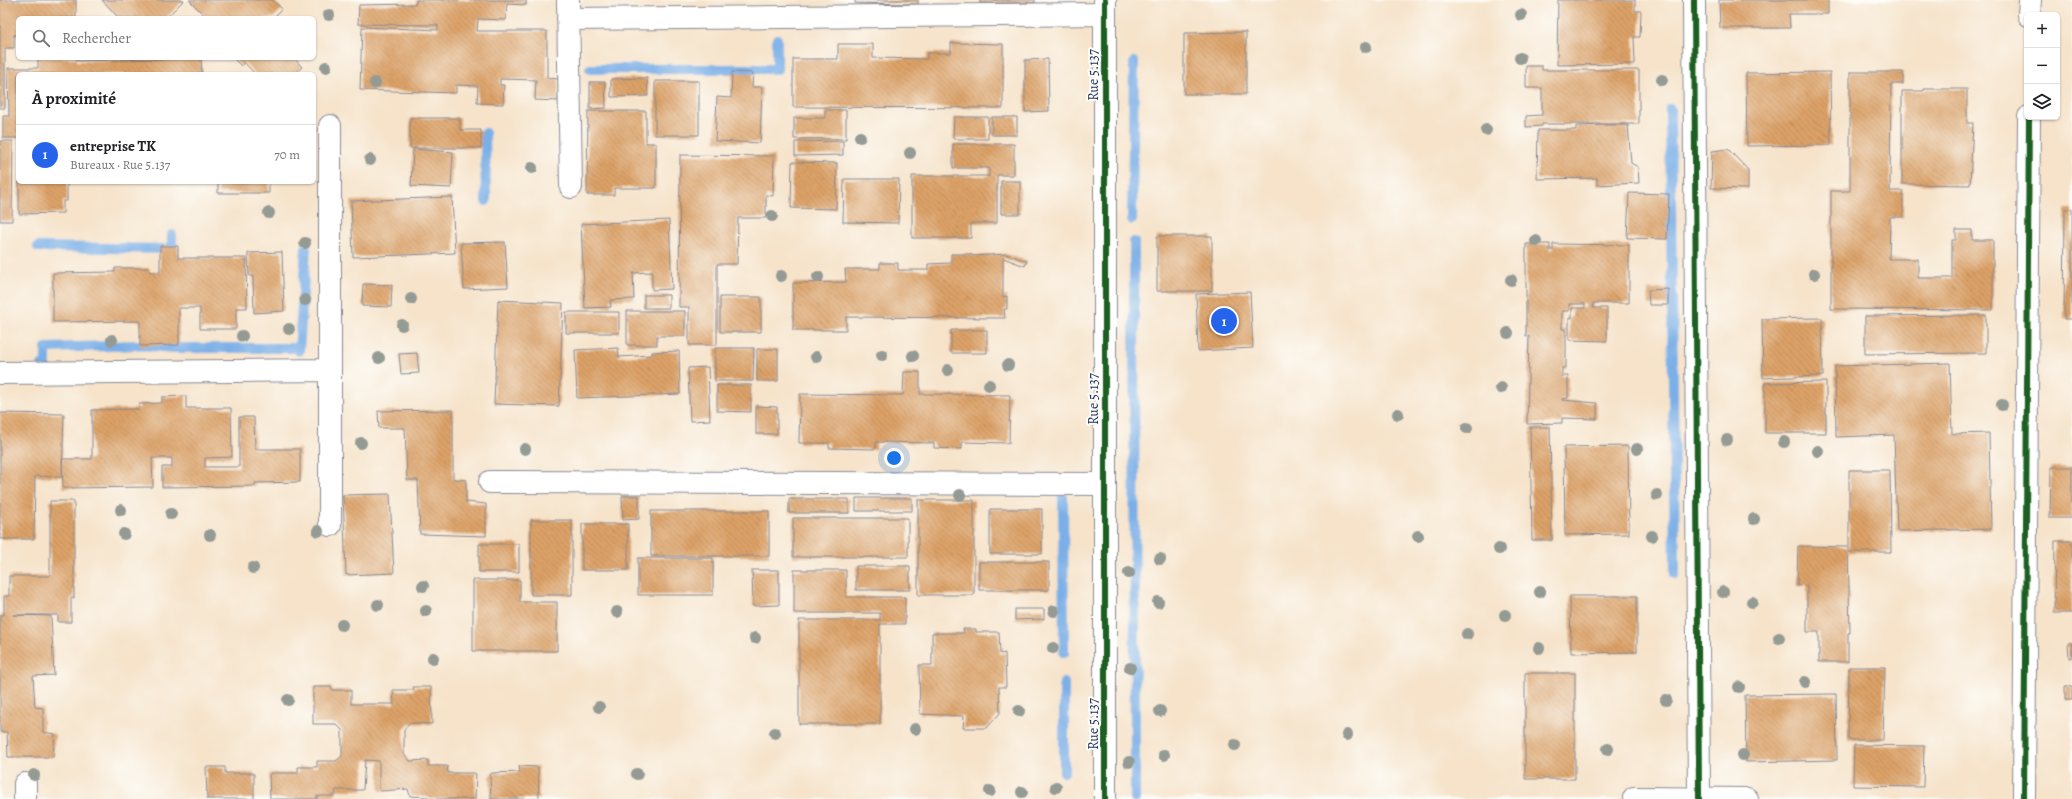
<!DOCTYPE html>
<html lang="fr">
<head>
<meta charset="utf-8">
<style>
	body { margin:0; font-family:Alegreya,serif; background:#f6f6f6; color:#202124 }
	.controls { position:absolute; right:12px; top:12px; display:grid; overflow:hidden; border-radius:6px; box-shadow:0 1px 3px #0004 }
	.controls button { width:36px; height:36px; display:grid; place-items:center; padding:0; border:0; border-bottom:1px solid #e0e0e0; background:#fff; color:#202124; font:20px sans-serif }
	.you { position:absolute; left:894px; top:458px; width:14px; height:14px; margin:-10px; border:3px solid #fff; border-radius:50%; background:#1a73e8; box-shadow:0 0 0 6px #1a73e833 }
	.badge { display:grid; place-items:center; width:26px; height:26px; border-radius:50%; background:#2563eb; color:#fff; font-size:13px; font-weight:700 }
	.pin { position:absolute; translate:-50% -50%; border:2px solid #fff; box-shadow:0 1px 4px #0006 }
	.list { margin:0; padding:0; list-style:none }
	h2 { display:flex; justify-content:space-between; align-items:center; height:52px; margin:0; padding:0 16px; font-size:17px }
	h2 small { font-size:13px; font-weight:400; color:#757577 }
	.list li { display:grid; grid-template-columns:26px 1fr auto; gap:12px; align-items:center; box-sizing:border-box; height:60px; padding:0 16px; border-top:1px solid #e0e0e0 }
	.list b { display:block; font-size:15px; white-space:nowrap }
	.list p { margin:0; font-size:13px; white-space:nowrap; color:#757577 }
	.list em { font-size:13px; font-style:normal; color:#757577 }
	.icon { flex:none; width:22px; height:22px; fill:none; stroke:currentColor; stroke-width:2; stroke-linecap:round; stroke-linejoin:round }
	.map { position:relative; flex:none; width:2072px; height:799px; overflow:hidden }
	.search { position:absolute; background:#fff; box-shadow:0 1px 3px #0004; left:16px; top:16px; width:300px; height:44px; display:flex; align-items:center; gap:10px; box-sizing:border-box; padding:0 14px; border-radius:6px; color:#757577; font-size:15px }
	.panel { position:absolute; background:#fff; box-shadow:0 1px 3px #0004; left:16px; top:72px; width:300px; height:112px; border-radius:6px }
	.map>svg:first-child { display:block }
</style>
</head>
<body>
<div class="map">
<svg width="2072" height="799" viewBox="0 0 2072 799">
	<defs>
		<pattern id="building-back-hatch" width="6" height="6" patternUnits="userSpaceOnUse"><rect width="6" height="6" fill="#dda268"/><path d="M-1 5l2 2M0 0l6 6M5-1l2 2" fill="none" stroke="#b28459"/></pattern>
	</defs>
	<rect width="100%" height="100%" fill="#fdfcf7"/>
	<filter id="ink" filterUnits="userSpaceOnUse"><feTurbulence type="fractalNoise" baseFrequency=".025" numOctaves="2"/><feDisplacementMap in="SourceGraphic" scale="8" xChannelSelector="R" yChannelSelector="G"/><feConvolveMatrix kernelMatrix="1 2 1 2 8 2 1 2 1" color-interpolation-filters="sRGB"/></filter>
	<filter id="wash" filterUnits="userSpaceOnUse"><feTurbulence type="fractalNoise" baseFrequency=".012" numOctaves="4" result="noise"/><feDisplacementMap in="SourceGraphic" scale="16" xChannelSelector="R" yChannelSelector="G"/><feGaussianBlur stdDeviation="0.9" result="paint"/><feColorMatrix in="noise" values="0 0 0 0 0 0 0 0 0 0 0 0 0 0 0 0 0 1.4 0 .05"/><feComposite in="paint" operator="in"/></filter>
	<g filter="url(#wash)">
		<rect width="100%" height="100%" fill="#f6e3ca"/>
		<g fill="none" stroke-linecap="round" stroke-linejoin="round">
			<path stroke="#7aafe7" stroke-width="10" d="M590,69H777V39
				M1670,109L1675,574
				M485,133L486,201
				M1132,220L1134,62
				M1134,242L1135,799
				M38,247L172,249V235
				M299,351L306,248
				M42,365H46V348L140,345L174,348H292
				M1063,497L1064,653
				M1064,683V772"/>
		</g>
		<g id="blocks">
			<path fill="url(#building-back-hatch)" d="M0,0H76V18H18V35H14V48H5V108H0Z
				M102,0H184L166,18H119Z
				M189,0H273L282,9L273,18H207Z
				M416,0H526V5L507,4L506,20L478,19L477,31H547V78L559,79L558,101L535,100L536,80L500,79V85H504L503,104L477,103L478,86L456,85V93L360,90L362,27L438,30V25L358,24L359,5L416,4Z
				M855,0H918V4L855,3Z
				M980,0H1035V3H980Z
				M1558,0H1635V11H1641L1640,37H1634L1635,64L1557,65Z
				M1719,0H1828V14H1789L1790,28H1720Z
				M1246,32V94H1184V33Z
				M951,43L1003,44V108L793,107V59H838V44H873V58L927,59V53H951Z
				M38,58H77V61L201,58L202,74H18V138H3V116H9L8,68H38Z
				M233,58H294L302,67L295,74L288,72L286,74H255L244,62L241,66Z
				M1048,59L1049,111L1025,112V60Z
				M1526,66H1542V70H1639V124H1542V126L1526,127V116L1542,115V88H1526Z
				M732,72L753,73L752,87H762L760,143L715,141L717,97L731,98Z
				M1830,72L1831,145L1747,146L1746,73Z
				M1850,72H1903V84H1891L1890,191H1903V217H1890L1889,259H1918V278H1952V240H1956V230H1972V240H1993V310L1831,309V191H1850Z
				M647,78L648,96L611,97V79Z
				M655,81H699V135H655Z
				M590,82H605L606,108L590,109Z
				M1924,89H1967V123H1973L1970,185L1902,184V91H1924Z
				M825,110H846V139H794V118H825Z
				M588,111H646V143H656V188H614V195H587Z
				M954,117H988V139H953Z
				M992,117H1017V135H992Z
				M410,118H460V130H481V148H410Z
				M1606,125H1628L1631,163L1638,167L1639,183L1597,185V178L1537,179L1538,130H1576V126Z
				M0,141H13L12,221H0Z
				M843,141V155L795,156V142Z
				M953,144H1014V175H997V223H971V238H912V176H989V168H953Z
				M413,149L453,152L451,188L411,186Z
				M1728,149L1748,170V189L1711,188L1712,151Z
				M680,155L774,156L773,196L766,195V218H738L737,264H717V345H689V307H679Z
				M792,162L837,163L836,209L791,208Z
				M844,179H899L898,223L843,222Z
				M1001,181H1020V214H1001Z
				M19,182H67V201H63V213L19,214Z
				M218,182H269V193H218Z
				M1629,193L1669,194L1667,239L1627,238Z
				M452,197L455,253L353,257L351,201Z
				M2065,209H2072V319H2064Z
				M669,220L672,289L652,290V272L633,273L634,299L610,300L611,307L585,308L581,224Z
				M1157,236H1212V291H1157Z
				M505,242L508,287L464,289L461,243Z
				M1526,244H1550V250H1553V244L1629,245V303H1593V308H1607V341L1569,340V318H1572V308H1585V304H1569V311H1562V329H1566V368H1562V376H1568V398L1562,399V400L1597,403V419L1562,418V423L1527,424L1529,336H1526Z
				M160,246H178V258H246L247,308H236V329H200V308H179V345L140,346V321L53,322V273L115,272V268H149L150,272H160Z
				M282,252L284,311L254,313L253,276H249L248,253Z
				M951,254H972V256L1006,254L1027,261L1025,266L1003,258V297L1007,296V309H1004L1005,318L846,317V330H793V283L846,282L845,269H880V263H898V270H928V264L951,263Z
				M363,284L392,285L391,307L362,306Z
				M1668,289V305H1649L1648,290Z
				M1250,292L1253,348L1198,351L1196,294Z
				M644,295H669V308H644Z
				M720,297H761V332H720Z
				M498,300L563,303L559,406L494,404Z
				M627,311H685V336H657V345H627Z
				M566,312H619V333H566Z
				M1986,315V353L1865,354V316Z
				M1822,318L1823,376L1763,378L1762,319Z
				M951,330H987V353H951Z
				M618,348L619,357L652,355V352L679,351L680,394L577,398L575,350Z
				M715,348H754L753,381H715Z
				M757,349H778V381H757Z
				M417,353L419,373L401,374L399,354Z
				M1950,363L1952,434L1989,433L1991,529L1897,531L1894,435L1836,437L1835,366Z
				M708,367L710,420L690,421L688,368Z
				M904,372H920V394L1010,395L1009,443L962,442V449L934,448V443L876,442V449L829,448V443H799L800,394L903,395Z
				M1826,382V433H1765V383Z
				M717,385H751V412L717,411Z
				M186,396V408H231L232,457L205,458V467H239V417H254L255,449H300V482L255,483V486L162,487V467H172V458H152L153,487L63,488L62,459H92V410L139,409V404L162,403V397Z
				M756,406L777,407V434H756Z
				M453,410V479L466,480V502L486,504V536L420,534L418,480H407L405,428H379L378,411Z
				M0,413L64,414L62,477L35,476L34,539H0Z
				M1530,427H1550L1552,540H1532Z
				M1628,446L1629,534L1565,535L1564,447Z
				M2051,467H2072V518H2050Z
				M1849,470H1890L1891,552H1849Z
				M390,494L394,573L346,575L343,495Z
				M622,496H639V519L623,520Z
				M856,498H912V511H856Z
				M789,499H849V513H789Z
				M918,500H974V595H918Z
				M50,501H74V598H71V622H58V615H13L51,616L54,675L33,676L35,707L43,708V732L55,734L53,757H8L7,732H0V615H4V596H9V576H50Z
				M990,509H1042V554H990Z
				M651,511H769V556H651Z
				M793,518H908V557H793Z
				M531,520H572V595H531Z
				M582,524H628V570H582Z
				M2055,541H2072V613H2054Z
				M479,544H519V572H479Z
				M1798,546L1848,547L1850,633H1848V662H1819V632H1807V585L1797,586Z
				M638,558H713V595H638Z
				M979,562H1049V590H979Z
				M856,566H910V590H856Z
				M752,570H779V605L753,606Z
				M794,570H846V597H905V624H880V724H799V620H880V613H794Z
				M473,580H520V602H557V651H473Z
				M1570,596H1637V652L1571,653Z
				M1015,609H1044V619L1015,620Z
				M963,629H976V632H999L1000,654L1005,653L1006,687H999L1000,713L987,728H963L964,716L920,714L919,665H932V633H964Z
				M2068,643H2072V658H2069Z
				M1849,667H1885L1883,740H1848Z
				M1525,673H1575V779H1525Z
				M2065,686H2072V700H2065Z
				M313,687H332V690H351V704H394L393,690H414L413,687H431L432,724L409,723L404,729V754L410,761L428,760V766H447L448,773H474L476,774L475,799H428V797L410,796L408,789L381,791L379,789V761L365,760L363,790H336L335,796H317V799H270L269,775L271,773H298V767H317V761H336L342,756V730L336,724H313Z
				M1836,694L1837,760L1746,762L1745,695Z
				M1854,745L1924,746L1923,787L1853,786Z
				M519,766L538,767L539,799H491L490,775L492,773L520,772Z
				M206,767H225V773H252L254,774V799H207Z"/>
		</g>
	</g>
	<g filter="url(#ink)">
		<use href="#blocks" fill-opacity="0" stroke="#888994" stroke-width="1"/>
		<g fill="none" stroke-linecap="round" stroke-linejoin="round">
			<g stroke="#888994" stroke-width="24">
				<path id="street" d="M568,0L571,187
					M1694,0L1699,799
					M2029,15L2030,0
					M568,19L1105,14
					M330,126V525
					M0,373L330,370
					M490,482L1105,484
					M1634,798L1747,799
					M25,799V784
					M1105,799V0
					M2024,799L2029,117"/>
			</g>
			<use href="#street" stroke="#fff" stroke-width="22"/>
			<g stroke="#fdfcf7" stroke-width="8">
				<path id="cycleway" d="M1694,0L1699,799
					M1105,799V0
					M2024,799L2029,117"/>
			</g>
			<use href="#cycleway" stroke="#1b5e20" stroke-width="6"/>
		</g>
		<g fill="#949a94">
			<circle cx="329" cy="15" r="6"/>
			<circle cx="1521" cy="15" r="6"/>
			<circle cx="1366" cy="47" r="6"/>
			<circle cx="1520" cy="58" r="6"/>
			<circle cx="326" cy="67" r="6"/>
			<circle cx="1662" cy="80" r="6"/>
			<circle cx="375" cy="83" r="6"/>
			<circle cx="1486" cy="130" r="6"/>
			<circle cx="860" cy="137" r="6"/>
			<circle cx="910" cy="153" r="6"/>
			<circle cx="370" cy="160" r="6"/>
			<circle cx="532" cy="168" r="6"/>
			<circle cx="269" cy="213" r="6"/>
			<circle cx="772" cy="216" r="6"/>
			<circle cx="1536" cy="241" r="6"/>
			<circle cx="305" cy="243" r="6"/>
			<circle cx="1814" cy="274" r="6"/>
			<circle cx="781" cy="276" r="6"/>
			<circle cx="818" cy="277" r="6"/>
			<circle cx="1511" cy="280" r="6"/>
			<circle cx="411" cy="299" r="6"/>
			<circle cx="305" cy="300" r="6"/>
			<circle cx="402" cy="325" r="6"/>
			<circle cx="289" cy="329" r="6"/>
			<circle cx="1508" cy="333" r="6"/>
			<circle cx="242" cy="336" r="6"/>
			<circle cx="112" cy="340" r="6"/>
			<circle cx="882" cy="355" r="6"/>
			<circle cx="913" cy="356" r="6"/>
			<circle cx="816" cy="357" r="6"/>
			<circle cx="379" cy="358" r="6"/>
			<circle cx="1008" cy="365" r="6"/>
			<circle cx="948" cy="370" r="6"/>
			<circle cx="989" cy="385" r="6"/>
			<circle cx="1501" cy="388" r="6"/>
			<circle cx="2002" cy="405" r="6"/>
			<circle cx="1398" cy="414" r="6"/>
			<circle cx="1467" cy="428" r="6"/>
			<circle cx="1727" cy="440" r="6"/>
			<circle cx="1784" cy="442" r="6"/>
			<circle cx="361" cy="443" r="6"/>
			<circle cx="525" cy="449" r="6"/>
			<circle cx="1637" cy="449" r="6"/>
			<circle cx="1818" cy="451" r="6"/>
			<circle cx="960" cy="495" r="6"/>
			<circle cx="1657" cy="495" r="6"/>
			<circle cx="121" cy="510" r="6"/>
			<circle cx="171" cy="514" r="6"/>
			<circle cx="1754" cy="519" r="6"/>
			<circle cx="318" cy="531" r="6"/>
			<circle cx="124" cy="534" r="6"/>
			<circle cx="210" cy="535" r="6"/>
			<circle cx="1418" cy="536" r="6"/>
			<circle cx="1652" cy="536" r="6"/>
			<circle cx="1499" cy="549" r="6"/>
			<circle cx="1160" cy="559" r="6"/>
			<circle cx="253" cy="568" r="6"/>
			<circle cx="1129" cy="573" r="6"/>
			<circle cx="423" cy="586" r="6"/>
			<circle cx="1540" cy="592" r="6"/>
			<circle cx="1723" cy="592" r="6"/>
			<circle cx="1158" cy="602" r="6"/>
			<circle cx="1752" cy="602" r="6"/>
			<circle cx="378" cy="605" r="6"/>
			<circle cx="426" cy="611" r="6"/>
			<circle cx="1054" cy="611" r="6"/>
			<circle cx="617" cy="612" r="6"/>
			<circle cx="1505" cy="615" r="6"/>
			<circle cx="342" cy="625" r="6"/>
			<circle cx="1467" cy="634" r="6"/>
			<circle cx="755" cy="638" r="6"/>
			<circle cx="1779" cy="638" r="6"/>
			<circle cx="1053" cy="648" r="6"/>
			<circle cx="1539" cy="648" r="6"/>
			<circle cx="433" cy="658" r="6"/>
			<circle cx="1130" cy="668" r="6"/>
			<circle cx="1805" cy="682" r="6"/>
			<circle cx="1739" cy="687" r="6"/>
			<circle cx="288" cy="700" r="6"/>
			<circle cx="1666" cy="700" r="6"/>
			<circle cx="599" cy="707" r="6"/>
			<circle cx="1019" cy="711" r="6"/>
			<circle cx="1160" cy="711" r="6"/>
			<circle cx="915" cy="729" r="6"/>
			<circle cx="775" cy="733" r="6"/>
			<circle cx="1347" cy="735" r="6"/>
			<circle cx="1235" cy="745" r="6"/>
			<circle cx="1608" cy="749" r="6"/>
			<circle cx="1164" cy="755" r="6"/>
			<circle cx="1743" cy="755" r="6"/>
			<circle cx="1129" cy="762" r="6"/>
			<circle cx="637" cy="774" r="6"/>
			<circle cx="34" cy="775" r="6"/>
			<circle cx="1056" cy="787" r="6"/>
			<circle cx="990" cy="791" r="6"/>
			<circle cx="1022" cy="792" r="6"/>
		</g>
	</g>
	<g text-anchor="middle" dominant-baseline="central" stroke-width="4" stroke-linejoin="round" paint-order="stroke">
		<g font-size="14" fill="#1b2f5e" stroke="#fdfcf7">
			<text transform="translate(1093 75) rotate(-90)">Rue 5.137</text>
			<text transform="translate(1093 399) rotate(-90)">Rue 5.137</text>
			<text transform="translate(1093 724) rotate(-90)">Rue 5.137</text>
		</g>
	</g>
</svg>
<div class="controls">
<button>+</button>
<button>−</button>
<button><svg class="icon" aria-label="layers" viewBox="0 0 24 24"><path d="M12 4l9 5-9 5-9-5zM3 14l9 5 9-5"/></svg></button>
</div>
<div class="you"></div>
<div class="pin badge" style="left:1224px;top:321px">1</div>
<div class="search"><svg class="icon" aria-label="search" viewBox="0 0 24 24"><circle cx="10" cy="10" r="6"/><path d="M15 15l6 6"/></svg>Rechercher</div>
<section class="panel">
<h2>À proximité<small></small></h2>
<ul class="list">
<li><span class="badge">1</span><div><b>entreprise TK</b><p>Bureaux · Rue 5.137</p></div><em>70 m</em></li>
</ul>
</section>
</div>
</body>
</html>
